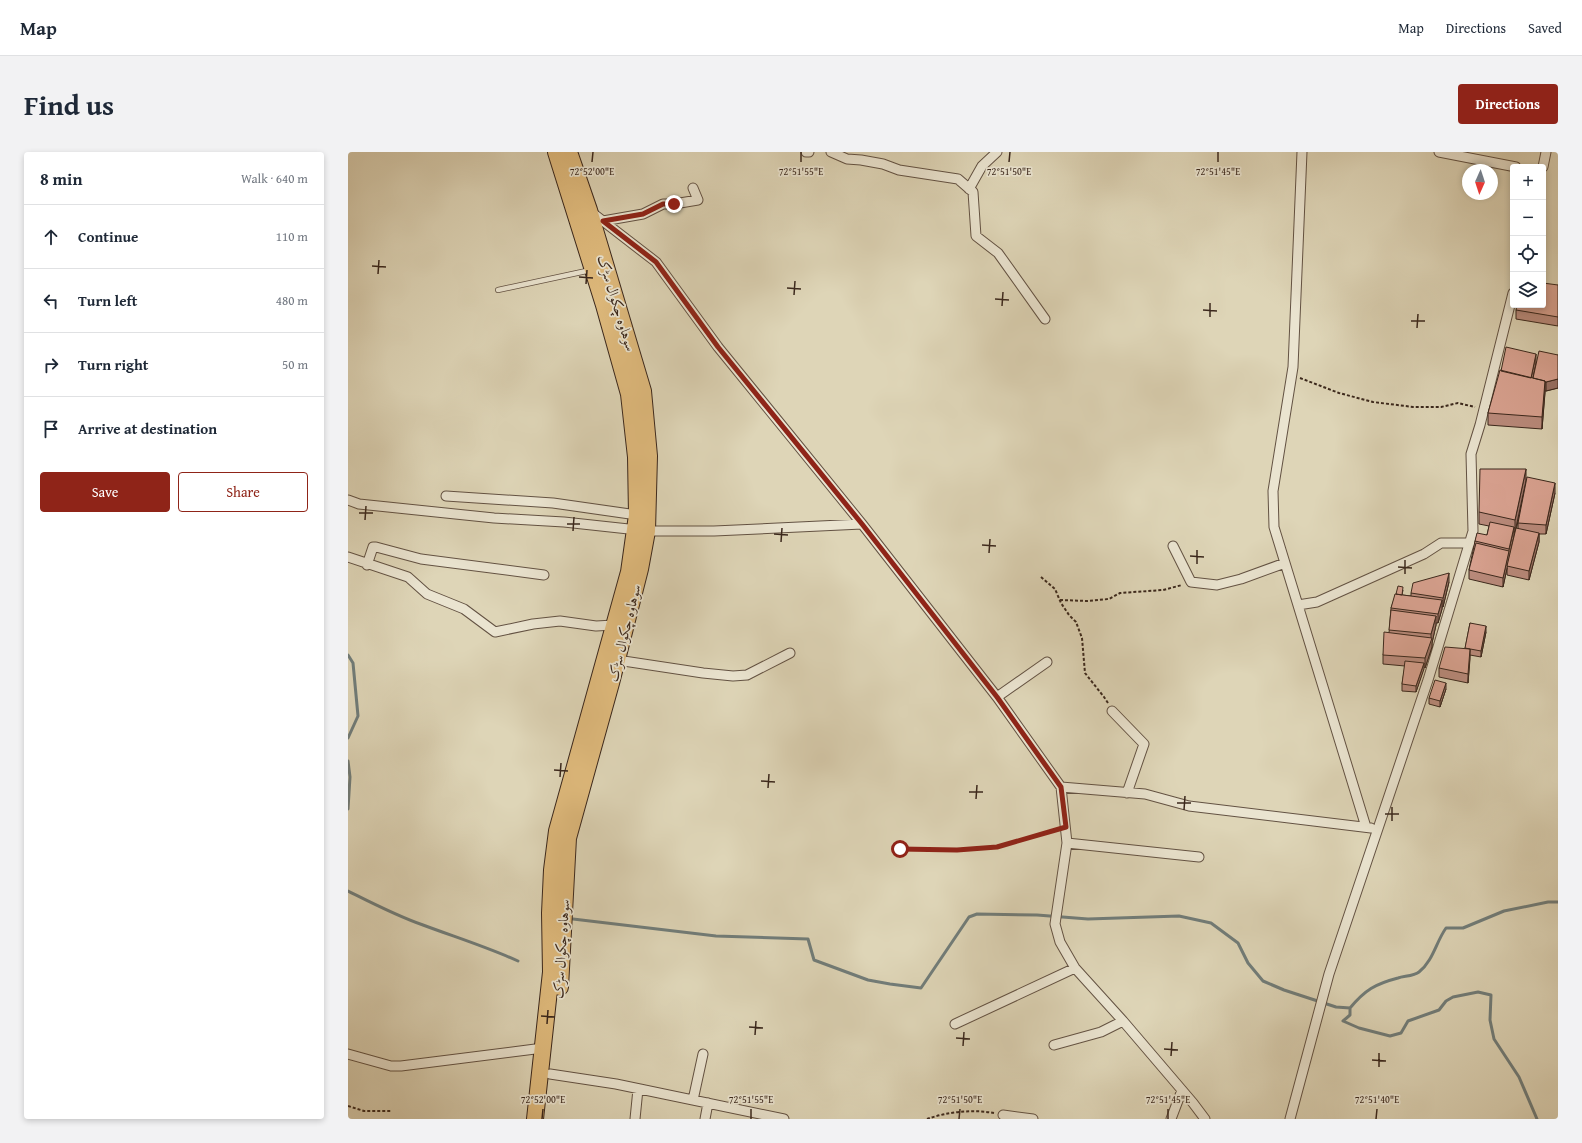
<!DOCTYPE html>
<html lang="en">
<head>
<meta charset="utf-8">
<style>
	body { margin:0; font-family:"Gentium Book Plus",Amiri,serif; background:#f2f2f3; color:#1f2937 }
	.controls { position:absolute; right:12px; top:12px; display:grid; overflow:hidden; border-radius:4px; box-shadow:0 2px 6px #0003 }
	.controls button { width:36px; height:36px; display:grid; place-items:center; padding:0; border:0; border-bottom:1px solid #e0e1e3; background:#fff; color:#1f2937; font:20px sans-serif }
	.compass { position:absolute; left:1114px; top:12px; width:36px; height:36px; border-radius:50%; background:#fff; box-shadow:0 2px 6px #0003; rotate:183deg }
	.stop { position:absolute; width:12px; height:12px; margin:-9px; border:3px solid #8f2418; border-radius:50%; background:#fff }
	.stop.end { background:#8f2418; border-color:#fff; box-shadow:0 1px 4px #0008 }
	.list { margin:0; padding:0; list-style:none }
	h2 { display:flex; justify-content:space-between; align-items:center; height:52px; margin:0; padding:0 16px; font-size:17px }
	h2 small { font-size:13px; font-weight:400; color:#747a83 }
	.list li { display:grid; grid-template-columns:26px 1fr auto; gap:12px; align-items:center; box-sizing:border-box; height:64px; padding:0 16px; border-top:1px solid #e0e1e3 }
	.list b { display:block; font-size:15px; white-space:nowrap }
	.list em { font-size:13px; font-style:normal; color:#747a83 }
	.actions { display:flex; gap:8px; padding:12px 16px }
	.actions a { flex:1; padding:9px 0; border:1px solid #8f2418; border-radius:4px; text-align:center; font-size:14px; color:#8f2418 }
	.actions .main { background:#8f2418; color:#fff }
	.icon { flex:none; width:22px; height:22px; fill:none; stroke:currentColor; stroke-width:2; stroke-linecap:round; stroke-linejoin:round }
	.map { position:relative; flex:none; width:1210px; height:967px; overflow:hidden; border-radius:4px }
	header { display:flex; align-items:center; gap:24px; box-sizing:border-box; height:56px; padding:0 20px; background:#fff; border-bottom:1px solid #e0e1e3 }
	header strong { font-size:19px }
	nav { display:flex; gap:22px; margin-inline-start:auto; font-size:14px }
	.intro { display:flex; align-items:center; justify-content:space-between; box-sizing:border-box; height:96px; padding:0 24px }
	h1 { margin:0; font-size:28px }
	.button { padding:10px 18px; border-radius:4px; background:#8f2418; color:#fff; font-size:14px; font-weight:700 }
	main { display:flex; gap:24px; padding:0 24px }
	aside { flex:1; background:#fff; border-radius:4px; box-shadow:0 2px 6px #0003 }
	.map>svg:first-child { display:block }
</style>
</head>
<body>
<header>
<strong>Map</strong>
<nav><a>Map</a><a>Directions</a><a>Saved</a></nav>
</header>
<div class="intro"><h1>Find us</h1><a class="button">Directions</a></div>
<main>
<aside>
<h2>8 min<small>Walk · 640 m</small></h2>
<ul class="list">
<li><svg class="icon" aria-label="ahead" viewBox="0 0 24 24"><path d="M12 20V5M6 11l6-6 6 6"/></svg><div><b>Continue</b></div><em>110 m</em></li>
<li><svg class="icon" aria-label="left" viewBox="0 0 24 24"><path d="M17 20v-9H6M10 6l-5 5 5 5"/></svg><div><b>Turn left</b></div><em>480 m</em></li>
<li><svg class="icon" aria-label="right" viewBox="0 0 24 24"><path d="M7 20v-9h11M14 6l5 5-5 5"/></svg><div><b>Turn right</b></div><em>50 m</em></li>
<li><svg class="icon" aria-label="arrive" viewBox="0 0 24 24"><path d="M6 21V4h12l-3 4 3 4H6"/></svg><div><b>Arrive at destination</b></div></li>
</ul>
<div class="actions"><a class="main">Save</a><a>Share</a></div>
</aside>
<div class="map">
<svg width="1210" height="967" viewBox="0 0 1210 967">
	<rect width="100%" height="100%" fill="#ded5b7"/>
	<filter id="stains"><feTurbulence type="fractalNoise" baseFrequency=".005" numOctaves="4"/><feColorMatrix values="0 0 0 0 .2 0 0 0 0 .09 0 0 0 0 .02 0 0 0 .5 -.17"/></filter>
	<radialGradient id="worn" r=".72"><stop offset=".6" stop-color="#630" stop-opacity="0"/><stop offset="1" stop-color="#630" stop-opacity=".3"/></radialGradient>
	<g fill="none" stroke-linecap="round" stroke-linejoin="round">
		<path stroke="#717d7a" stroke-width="3" d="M0,503L5,511L10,564L0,586
			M0,609L2,625L0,657
			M0,739C24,751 49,764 75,773C107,785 139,795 170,809
			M225,767L368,784L460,787L466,808L520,828L542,832L573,836L621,765L629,762L689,763L740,767L831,764L863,771L890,791L900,811L915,829L936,838L988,855L1002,856V863L995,869L1011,876L1042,884L1053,881L1060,869L1091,858L1098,849L1105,845L1130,840L1143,843L1142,868L1146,887L1171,925L1189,967
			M1002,856C1017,838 1027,832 1050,826C1056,824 1066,824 1071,820C1085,809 1088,790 1098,776H1115L1156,759L1200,750H1210"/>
		<g stroke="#635243" stroke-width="6">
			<path id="lane" d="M150,138L243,118"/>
		</g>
		<g stroke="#635243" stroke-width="11">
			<path id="street" d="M458,0H461
				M483,0L499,7L513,8L535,12L551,18L610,27L625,40L628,84L650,101L697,167
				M954,0L945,215L925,339L926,375L1018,675
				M1091,0L1168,15
				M1195,15L1198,0
				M621,37L634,14L649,0
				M242,59L308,110L370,195L514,372L649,545L713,635L719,691L707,772L712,790L727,816L775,869L845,951L857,967
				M255,69L295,62L315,52H326L350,48L345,36
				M98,344L205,351L289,363
				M0,348L11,352L146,366L216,370L299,379H366L514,372
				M825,394L843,430L869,433L893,427L937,411
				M0,405L60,425L79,442L116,457L147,480L185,472L212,469L248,474L266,473
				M19,413L25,395H28L73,407L196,423
				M950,453L969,450L1076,402L1093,391H1122
				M269,508L355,521L385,524L399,523L442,501
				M649,545L699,510
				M764,559L796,592L779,641
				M713,635L797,642L841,654L1023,676
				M719,691L851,705
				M607,872L727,816
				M706,893L753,880L775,869
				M0,902L43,914H53L195,896
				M202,922L268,932L436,967
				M345,948L355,902
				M655,963L685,967
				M287,967L290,937
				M357,967L360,951
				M823,967L834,938
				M942,967L981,822L1080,528L1125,379L1123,302L1132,273L1165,141"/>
		</g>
		<g stroke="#3a271c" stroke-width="18">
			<path id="highway" d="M212,835L220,686L263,531L292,417L299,379L301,304L295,239L241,58L221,0
				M187,967L203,820L202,761L204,718L209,679L281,420L289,363L288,305L281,242L256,153L208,0"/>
		</g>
		<path stroke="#3a271c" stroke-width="2" stroke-dasharray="3 2" stroke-linecap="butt" d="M952,226L991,241L1025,250L1065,255H1093L1110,251L1127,255
			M693,425L707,437L713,451L721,463L728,470L734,486L737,521L756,545L760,551
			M712,448L739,449L761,447L772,441L815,438L834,433
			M552,697L609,698L649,695L709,678
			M0,954L16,959H43
			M579,967C599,960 624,957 646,961"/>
		<use href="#lane" stroke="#eae4d0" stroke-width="4.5"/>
		<use href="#street" stroke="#eae4d0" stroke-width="9"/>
		<use href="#highway" stroke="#dfba7c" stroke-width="16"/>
	</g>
	<path fill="#bb8c7e" stroke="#3a271c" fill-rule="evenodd" d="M1210,133V174L1168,167V158Z
		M1210,203V236L1198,239H1197L1194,277L1140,273V261L1153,219L1188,210Z
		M1178,329L1207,341L1198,382H1191V390L1181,428L1159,423V416L1155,435L1121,427V418L1127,389L1139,383L1141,374L1131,372V360ZM1178,329L1170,371V376L1168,379ZM1166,380H1167L1161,406L1166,384Z
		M1101,430L1095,455H1094V457L1090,471H1088V473L1084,491V495L1077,516L1076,515L1068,540L1054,539V532L1057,514L1035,512V503L1041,481L1043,456L1048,442L1055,438L1054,443L1063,444V441Z
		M1122,471L1138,480L1133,505L1122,503L1120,531L1091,525V516L1117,497Z
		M1098,537L1092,555L1081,552V546Z"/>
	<path fill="#997266" stroke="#3a271c" d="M1188,202V211L1183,236V226Z
		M1210,227V236L1198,239V230Z
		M1197,229V241L1194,277V265Z
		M1178,317V329L1167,380V368Z
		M1207,331V341L1198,382V373Z
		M1166,375V384L1155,435V426Z
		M1191,381V390L1181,428V419Z
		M1101,421V430L1095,455V446Z
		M1094,448V457L1090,471V462Z
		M1088,464V473L1084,491V495L1077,516V506L1083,486V482Z
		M1138,474V480L1133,505V499Z
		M1122,497V507L1120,531V522Z
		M1076,511V517L1068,540V534Z
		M1098,531V537L1092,555V549Z"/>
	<path fill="#daa392" stroke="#3a271c" d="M1195,131L1210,133V165L1168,158L1169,153H1195Z
		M1158,195L1188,202L1183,226L1153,219Z
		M1191,199L1210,203V227L1198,230H1197V229L1185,226Z
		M1152,218L1197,229L1194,265L1140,261Z
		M1132,317H1178L1167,368L1131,360Z
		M1179,325L1207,331L1198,373L1170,371Z
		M1142,370L1166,375L1161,397L1127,389L1129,381L1139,383Z
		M1168,376L1191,381L1181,419L1159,414Z
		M1128,391L1161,399L1155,426L1121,418Z
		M1101,421L1095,446L1063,441L1065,431Z
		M1050,434L1055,435L1054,443L1048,442Z
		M1047,442L1094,448L1090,462L1043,456Z
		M1043,458L1088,464L1083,482L1041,478Z
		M1122,471L1138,474L1133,499L1117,496Z
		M1036,480L1084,486L1077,506L1035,503Z
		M1097,495L1122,497L1120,522L1091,516Z
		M1057,509L1076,511L1068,534L1054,532Z
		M1087,528L1098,531L1092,549L1081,546Z"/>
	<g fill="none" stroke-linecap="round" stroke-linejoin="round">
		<path stroke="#8f2418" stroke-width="5" d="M326,52H315L295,62L255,69L308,110L370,195L514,372L649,545L713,635L718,675L649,695L609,698L552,697"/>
	</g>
	<path fill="none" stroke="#3a271c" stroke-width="1.5" d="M244,10L245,0M453,10V0M661,10L662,0M870,10V0M24,114L38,115M30,122L31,108M231,125L245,126M238,132L239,118M439,136L453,137M446,143L447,129M647,147L661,148M654,154L655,140M855,158L869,159M862,165V151M1063,169H1077M1069,176L1070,162M11,361H25M17,368L18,354M219,372H232M225,379L226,365M426,382L440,383M433,390L434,376M634,393L648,394M641,401L642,387M842,404L856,405M849,412V398M1050,415L1064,416M1057,422V408M206,618L220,619M212,625L213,611M413,629L427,630M420,636L421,622M621,640H635M628,647L629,633M829,651H843M836,658L837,644M1037,662H1051M1044,669V655M193,864L207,865M199,872L200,858M401,875L415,876M407,883L408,869M608,886L622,887M615,894L616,880M816,897L830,898M823,904L824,890M1024,908L1038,909M1031,915V901M194,967L195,957M403,967V957M611,967L612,957M820,967V957M1028,967L1029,957"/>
	<g text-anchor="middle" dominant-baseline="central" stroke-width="3.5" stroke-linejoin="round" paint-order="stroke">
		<g font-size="14" fill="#3a271c" stroke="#eae4d0">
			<text transform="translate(269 151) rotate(73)">سوہاوہ چکوال سڑک</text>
			<text transform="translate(276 481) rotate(-76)">سوہاوہ چکوال سڑک</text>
			<text transform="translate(213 797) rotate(-86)">سوہاوہ چکوال سڑک</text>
		</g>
	</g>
	<g font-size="10" text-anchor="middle" fill="#3a271c" stroke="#eae4d0" stroke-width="3.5" stroke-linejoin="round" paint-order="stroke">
		<text x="244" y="23">72°52'00"E</text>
		<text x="453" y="23">72°51'55"E</text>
		<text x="661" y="23">72°51'50"E</text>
		<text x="870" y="23">72°51'45"E</text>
		<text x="195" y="951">72°52'00"E</text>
		<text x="403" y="951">72°51'55"E</text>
		<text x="612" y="951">72°51'50"E</text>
		<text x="820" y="951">72°51'45"E</text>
		<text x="1029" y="951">72°51'40"E</text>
	</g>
	<rect width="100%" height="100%" filter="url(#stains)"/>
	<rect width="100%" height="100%" fill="url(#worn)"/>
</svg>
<div class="controls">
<button>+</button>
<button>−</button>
<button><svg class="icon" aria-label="locate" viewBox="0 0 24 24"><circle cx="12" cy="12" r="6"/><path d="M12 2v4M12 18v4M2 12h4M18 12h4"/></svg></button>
<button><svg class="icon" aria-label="layers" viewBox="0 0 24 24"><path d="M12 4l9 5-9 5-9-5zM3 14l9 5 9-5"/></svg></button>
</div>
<svg class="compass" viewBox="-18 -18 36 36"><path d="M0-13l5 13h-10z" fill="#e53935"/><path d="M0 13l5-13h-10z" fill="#747a83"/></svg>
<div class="stop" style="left:552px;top:697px"></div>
<div class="stop end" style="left:326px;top:52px"></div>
</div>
</main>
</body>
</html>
